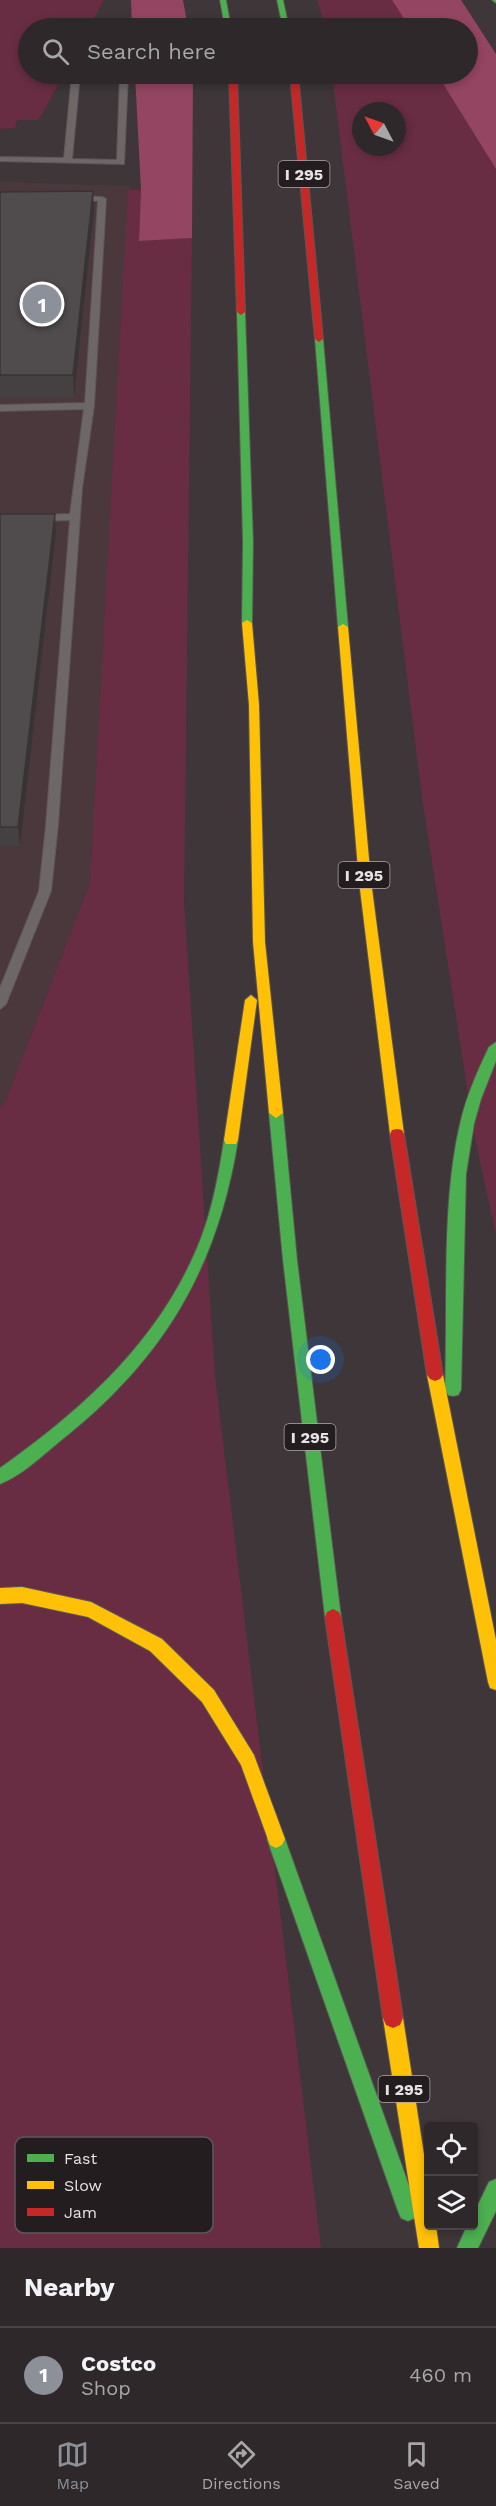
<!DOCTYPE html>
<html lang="en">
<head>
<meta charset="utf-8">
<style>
	body { margin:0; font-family:"Work Sans",sans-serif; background:#363032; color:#f1f3f6 }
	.controls { position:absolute; right:18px; bottom:18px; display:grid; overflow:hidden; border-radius:6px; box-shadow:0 3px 9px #0003 }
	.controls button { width:54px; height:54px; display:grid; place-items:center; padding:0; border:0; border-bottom:2px solid #494447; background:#2e282a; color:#f1f3f6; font:30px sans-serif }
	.compass { position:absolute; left:352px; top:102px; width:54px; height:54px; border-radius:50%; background:#2e282a; box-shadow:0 3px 9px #0003; rotate:311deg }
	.you { position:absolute; left:321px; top:1360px; width:21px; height:21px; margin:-15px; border:4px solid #fff; border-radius:50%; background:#1a73e8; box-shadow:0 0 0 9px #1a73e833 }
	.badge { display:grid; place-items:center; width:39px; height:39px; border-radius:50%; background:#8c9099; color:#fff; font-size:20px; font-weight:700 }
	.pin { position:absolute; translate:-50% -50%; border:3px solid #fff; box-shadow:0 2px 6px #0006 }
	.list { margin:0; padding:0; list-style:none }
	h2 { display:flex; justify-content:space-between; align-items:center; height:78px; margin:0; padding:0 24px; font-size:26px }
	h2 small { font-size:20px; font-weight:400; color:#a7a6a8 }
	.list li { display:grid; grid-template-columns:39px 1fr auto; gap:18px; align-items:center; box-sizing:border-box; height:96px; padding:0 24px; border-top:2px solid #494447 }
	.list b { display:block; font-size:22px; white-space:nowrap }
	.list p { margin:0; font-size:20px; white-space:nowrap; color:#a7a6a8 }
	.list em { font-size:20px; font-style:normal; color:#a7a6a8 }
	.icon { flex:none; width:33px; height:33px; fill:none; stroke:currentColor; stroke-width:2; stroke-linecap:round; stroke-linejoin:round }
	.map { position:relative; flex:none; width:496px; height:2248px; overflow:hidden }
	.search { position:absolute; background:#2e282a; box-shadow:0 3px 9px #0003; left:18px; right:18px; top:18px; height:66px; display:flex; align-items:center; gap:15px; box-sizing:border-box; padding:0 21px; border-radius:33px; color:#a7a6a8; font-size:22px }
	.sheet { height:174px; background:#2e282a }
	nav { display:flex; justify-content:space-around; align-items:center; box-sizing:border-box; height:84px; border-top:2px solid #494447; background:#2e282a; font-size:16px; color:#a7a6a8 }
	nav a { display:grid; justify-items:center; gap:3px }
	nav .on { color:#8c9099 }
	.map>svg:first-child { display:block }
</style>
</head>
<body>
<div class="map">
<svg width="496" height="2248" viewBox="0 0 496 2248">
	<rect width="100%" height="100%" fill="#3e3638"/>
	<path fill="#4a383d" d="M0,182L130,186L90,883L6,1100L0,1107Z"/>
	<path fill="#682d43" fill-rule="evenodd" d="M0,0H104L89,28H28V74H64L41,116L37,120H17L15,128L0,129Z
		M317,0H392L410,28H326Z
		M332,74H437L496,169V1235L475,1139L422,797ZM361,111H397V147H361Z
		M128,190H141L139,241L192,238L184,902L215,1376L321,2248H0V1107L6,1100L90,883Z"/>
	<path fill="#944562" d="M131,0H183L188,28H132Z
		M392,0H461L496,54V169L437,74H468V28H410Z
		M135,74H193L192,238L139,241L141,190Z"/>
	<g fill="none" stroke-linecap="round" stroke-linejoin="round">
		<g stroke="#5c5557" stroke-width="2">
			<path id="lane" d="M72,74H80L72,159L117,160L120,74H128L124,164L0,161V157L64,158Z
				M74,196L102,197L106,199L94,406L82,488L58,825L51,891L6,1004L0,1009V988L39,891L46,825L70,520L38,521L33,518L38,515L70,514L84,409L0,411V405L85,403L98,201L77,200H74Z"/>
		</g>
		<g stroke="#5c5557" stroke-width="2">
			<path id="fast" d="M220,0H226L231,28H225Z
				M277,0H283L289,28H283Z
				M492,0H496V3Z
				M241,309L245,312L253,542L252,623L247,626L242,623L243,542L237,312Z
				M319,336L323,339L348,627L343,630L338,627L315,339Z
				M496,1042V1061L481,1099L474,1124L466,1174L461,1390L458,1395L453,1396L448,1395L445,1390C448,1306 441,1205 460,1124C466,1097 477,1072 489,1047Z
				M276,1108L283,1113L297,1260L341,1617L339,1622L333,1625L327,1622L325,1617L283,1260L269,1113Z
				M231,1135L236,1136L238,1140C217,1270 163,1360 59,1442C42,1456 21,1476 0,1484V1468C85,1408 163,1337 201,1238C213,1207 219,1173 224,1140L226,1136Z
				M276,1830L282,1833L285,1839L418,2211L415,2218L408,2221L401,2218L398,2211L267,1839L270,1833Z
				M496,2179V2211L478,2248H457L467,2226H474V2213L489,2182Z"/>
		</g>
		<g stroke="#5c5557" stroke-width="2">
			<path id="slow" d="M247,620L252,623L259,705L265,942L283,1113L276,1118L269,1113L253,942L249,705L242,623Z
				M343,624L348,627L371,881L404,1134L402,1138H392L390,1134L359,881L338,627Z
				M251,995L257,1000L238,1140L236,1144H226L224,1140L245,1000Z
				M435,1369L440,1371L443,1375L496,1640V1690L490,1688L488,1682L427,1375L430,1371Z
				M22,1587L91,1602L162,1639L214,1690L254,1755L285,1839L282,1845L276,1848L270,1845L241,1765L202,1702L150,1651L88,1617L22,1603L0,1604V1588Z
				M393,2008L400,2011L403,2018L428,2181V2226H436L439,2248H419L383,2018L386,2011Z"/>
		</g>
		<g stroke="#5c5557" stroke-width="2">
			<path id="jam" d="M229,74H237L245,312L241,315L237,312Z
				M290,74H298L323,339L319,342L315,339Z
				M397,1129L402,1130L404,1134L443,1375L440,1379L435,1381L430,1379L427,1375L390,1134L392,1130Z
				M333,1609L339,1612L341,1617L403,2018L400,2025L393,2028L386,2025L383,2018L325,1617L327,1612Z"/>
		</g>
		<use href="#lane" fill="#6d6768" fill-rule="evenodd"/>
		<use href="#fast" fill="#4caf50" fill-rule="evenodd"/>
		<use href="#slow" fill="#ffc107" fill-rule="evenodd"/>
		<use href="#jam" fill="#c62828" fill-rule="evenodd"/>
	</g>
	<path fill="#454041" d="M0,192L94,211L74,397H0Z
		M0,514L56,532L20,846H0Z"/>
	<path fill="#383435" d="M93,191L94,211L74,397L73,375Z
		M55,514L56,532L20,846L18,827Z"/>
	<path fill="#504b4c" stroke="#383435" stroke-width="1.5" d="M93,191L73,375H0V192Z
		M0,514H55L18,827H0Z"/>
	<g text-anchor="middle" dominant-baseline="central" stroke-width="6" stroke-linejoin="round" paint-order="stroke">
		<g fill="#231d1f" stroke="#aea6a8" stroke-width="1.5">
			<rect x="278.5" y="161" width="51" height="26" rx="4.5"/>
			<rect x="338.5" y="862" width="51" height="26" rx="4.5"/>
			<rect x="284.5" y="1424" width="51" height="26" rx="4.5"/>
			<rect x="378.5" y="2076" width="51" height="26" rx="4.5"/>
		</g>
		<g font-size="16" font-weight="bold" fill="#e9e0e2">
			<text x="304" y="174">I 295</text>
			<text x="364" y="875">I 295</text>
			<text x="310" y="1437">I 295</text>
			<text x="404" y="2089">I 295</text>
		</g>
	</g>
	<rect x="15" y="2137" width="198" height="96" rx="9" fill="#231d1f" stroke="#5e585a" stroke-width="1.5"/>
	<rect x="27" y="2154" width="27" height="8" fill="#4caf50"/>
	<rect x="27" y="2181" width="27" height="8" fill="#ffc107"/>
	<rect x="27" y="2208" width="27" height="8" fill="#c62828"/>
	<g font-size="16" fill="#e9e0e2">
		<text x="64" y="2164">Fast</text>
		<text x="64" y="2191">Slow</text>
		<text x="64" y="2218">Jam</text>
	</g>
</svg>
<div class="controls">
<button><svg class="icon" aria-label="locate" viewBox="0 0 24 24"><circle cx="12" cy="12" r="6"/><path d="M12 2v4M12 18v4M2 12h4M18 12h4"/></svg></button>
<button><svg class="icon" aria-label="layers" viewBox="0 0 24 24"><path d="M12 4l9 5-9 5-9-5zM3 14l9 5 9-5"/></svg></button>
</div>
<svg class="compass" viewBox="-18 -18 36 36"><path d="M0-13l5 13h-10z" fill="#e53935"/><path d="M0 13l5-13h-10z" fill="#a7a6a8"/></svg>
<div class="you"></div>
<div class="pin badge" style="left:42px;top:304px">1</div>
<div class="search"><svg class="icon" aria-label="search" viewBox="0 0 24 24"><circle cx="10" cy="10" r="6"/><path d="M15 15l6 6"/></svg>Search here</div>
</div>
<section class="sheet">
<h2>Nearby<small></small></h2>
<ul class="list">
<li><span class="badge">1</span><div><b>Costco</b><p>Shop</p></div><em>460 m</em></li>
</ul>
</section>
<nav>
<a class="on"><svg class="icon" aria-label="map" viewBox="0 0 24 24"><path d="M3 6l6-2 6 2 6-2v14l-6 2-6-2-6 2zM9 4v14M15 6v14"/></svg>Map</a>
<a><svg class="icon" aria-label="directions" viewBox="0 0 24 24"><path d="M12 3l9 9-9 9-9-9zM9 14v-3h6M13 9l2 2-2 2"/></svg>Directions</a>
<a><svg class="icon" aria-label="saved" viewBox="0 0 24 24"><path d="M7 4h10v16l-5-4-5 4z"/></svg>Saved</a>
</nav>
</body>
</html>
